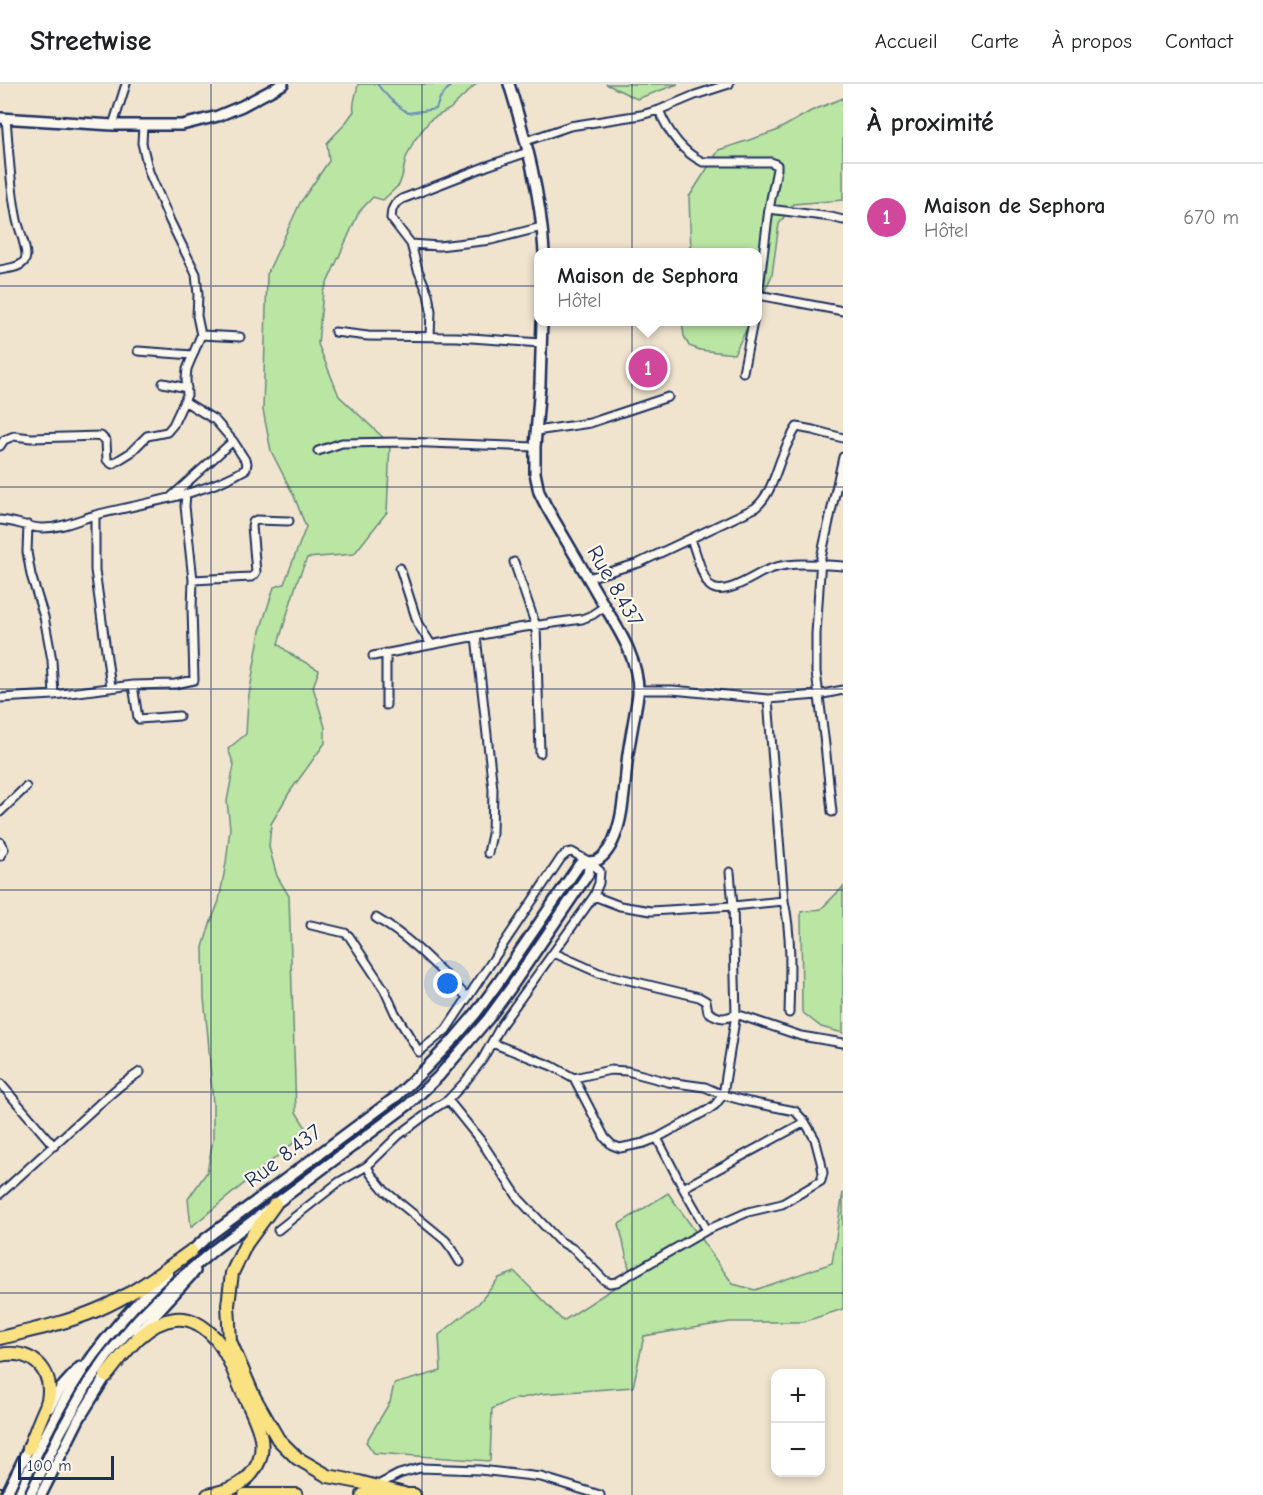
<!DOCTYPE html>
<html lang="fr">
<head>
<meta charset="utf-8">
<style>
	body { margin:0; font-family:"Comic Neue",sans-serif; background:#f6f6f6; color:#202124 }
	.controls { position:absolute; right:18px; bottom:18px; display:grid; overflow:hidden; border-radius:12px; box-shadow:0 3px 9px #0003 }
	.controls button { width:54px; height:54px; display:grid; place-items:center; padding:0; border:0; border-bottom:2px solid #e0e0e0; background:#fff; color:#202124; font:30px sans-serif }
	.scale { position:absolute; left:18px; bottom:15px; width:96px; box-sizing:border-box; padding-left:6px; border:3px solid #1b2f5e; border-top:0; font-size:16px; line-height:21px; white-space:nowrap; color:#1b2f5e; -webkit-text-stroke:4px #fbf7ec; paint-order:stroke }
	.you { position:absolute; left:448px; top:900px; width:21px; height:21px; margin:-15px; border:4px solid #fff; border-radius:50%; background:#1a73e8; box-shadow:0 0 0 9px #1a73e833 }
	.badge { display:grid; place-items:center; width:39px; height:39px; border-radius:50%; background:#1f6fb2; color:#fff; font-size:20px; font-weight:700 }
	.pin { position:absolute; translate:-50% -50%; border:3px solid #fff; box-shadow:0 2px 6px #0006 }
	.popup { position:absolute; left:534px; top:164px; width:228px; height:78px; box-sizing:border-box; display:grid; place-content:center; border-radius:12px; background:#fff; filter:drop-shadow(0 2px 4px #0005); font-size:20px; white-space:nowrap; color:#757577 }
	.popup b { font-size:22px; color:#202124 }
	.popup::after { content:''; position:absolute; left:50%; top:100%; margin-left:-12px; border:12px solid transparent; border-top-color:#fff }
	.list { margin:0; padding:0; list-style:none }
	h2 { display:flex; justify-content:space-between; align-items:center; height:78px; margin:0; padding:0 24px; font-size:26px }
	h2 small { font-size:20px; font-weight:400; color:#757577 }
	.list li { display:grid; grid-template-columns:39px 1fr auto; gap:18px; align-items:center; box-sizing:border-box; height:108px; padding:0 24px; border-top:2px solid #e0e0e0 }
	.list b { display:block; font-size:22px; white-space:nowrap }
	.list p { margin:0; font-size:20px; white-space:nowrap; color:#757577 }
	.list em { font-size:20px; font-style:normal; color:#757577 }
	.map { position:relative; flex:none; width:843px; height:1411px; overflow:hidden }
	header { display:flex; align-items:center; gap:36px; box-sizing:border-box; height:84px; padding:0 30px; background:#fff; border-bottom:2px solid #e0e0e0 }
	header strong { font-size:28px }
	nav { display:flex; gap:33px; margin-inline-start:auto; font-size:21px }
	main { display:flex }
	aside { flex:1; background:#fff }
	.map>svg:first-child { display:block }
</style>
</head>
<body>
<header>
<strong>Streetwise</strong>
<nav><a>Accueil</a><a>Carte</a><a>À propos</a><a>Contact</a></nav>
</header>
<main>
<div class="map">
<svg width="843" height="1411" viewBox="0 0 843 1411">
	<rect width="100%" height="100%" fill="#f0e4cf"/>
	<filter id="ink" filterUnits="userSpaceOnUse"><feTurbulence type="fractalNoise" baseFrequency=".0167" numOctaves="2"/><feDisplacementMap in="SourceGraphic" scale="12" xChannelSelector="R" yChannelSelector="G"/><feConvolveMatrix kernelMatrix="1 2 1 2 8 2 1 2 1" color-interpolation-filters="sRGB"/></filter>
	<g filter="url(#ink)">
		<path fill="#bae5a2" stroke="#6a8a80" stroke-width="1.5" d="M358,0H476L450,25L430,36L414,57L406,74L402,93L399,101L383,116L373,113L359,128L323,208L318,260L339,312L390,360L387,428L354,470L307,474L297,498L278,560L292,571L319,586L313,603L325,643V659L289,709L271,740L269,763L277,792L289,812L296,1028L308,1047L191,1143L188,1115L207,1088L213,1056V1021L208,953L204,914L203,863L210,840L219,817L226,779L230,744L227,717L234,681L228,665L246,650L248,617L260,547L274,503L284,500L306,443L294,412L271,367L263,326L267,190L300,119L329,77L327,59L344,41L354,27C352,19 357,9 358,0Z
			M606,0H678L637,15Z
			M843,14V116L793,120L779,140L772,191L758,222V168H691L689,113L719,66L776,47L811,27Z
			M682,238H750L734,270L700,266L689,262L684,252Z
			M843,803V949L821,943L802,928L801,828L821,825Z
			M843,1108V1225L803,1238H730L644,1252L633,1303L541,1310L508,1317L492,1325L490,1377L374,1369L366,1358L390,1318L394,1300L441,1287L439,1251L479,1219L499,1194L515,1188L563,1237L631,1193L619,1140L668,1109L733,1200L755,1206L832,1179Z"/>
		<g fill="none" stroke-linecap="round" stroke-linejoin="round">
			<path stroke="#678ab8" stroke-width="2" d="M377,0C386,12 396,21 408,29L436,25L440,14L452,0"/>
			<g stroke="#1b2f5e" stroke-width="11">
				<path id="street" d="M659,26C668,48 682,68 703,78H771L777,81V85L769,125L758,212
					M113,41L126,0
					M526,57L570,42L641,31L659,26L695,11L729,0
					M769,125L831,133L843,136
					M411,160L439,162L491,156L542,143
					M0,186C8,184 21,184 25,176C29,169 19,145 17,136C10,102 9,69 6,34
					M758,211L843,227
					M335,248L368,252L457,253L541,259
					M201,251L240,253
					M430,252L431,227L428,210L418,186L411,160L391,134L392,126L395,120L402,115L487,82L528,68
					M138,267L193,271
					M743,288L753,238
					M163,299L187,304
					M536,347L590,339L668,313
					M0,362L4,356L14,352L31,354L101,352L106,357L107,376L112,380L130,369L147,352L167,348L173,341L187,311L186,295L187,285L201,251L197,232L198,211L196,190L170,137L149,88L142,59L143,41
					M318,367L342,359L402,358L535,363
					M172,412L233,357L215,336L184,317
					M95,431V486L111,603
					M0,436C14,437 27,443 41,444C59,445 78,436 95,431C146,418 201,412 246,385L247,379L233,357
					M28,441L27,468L31,491L44,533L52,576L54,611
					M691,455C695,465 703,496 710,502C723,514 753,492 765,487C789,476 817,481 843,482
					M514,478L536,542L540,669
					M400,484L418,540L431,560
					M588,494L639,479L755,424C772,410 775,388 784,368C787,360 791,353 795,346L797,343L813,346L843,354
					M193,496L251,493L254,491L256,488L252,442L253,438L256,436L289,437
					M476,552L493,705L492,750L488,769
					M373,572L518,544L582,535L592,531L605,522
					M133,601L138,634L139,635L179,632
					M638,606H672L768,615L818,611L843,606
					M0,614L54,611L133,601L175,600L194,596L192,524L193,496L185,422L186,410
					M768,615L784,817C792,854 790,891 789,929
					M386,621V569
					M0,728L26,703
					M832,728L825,661L816,588V550L821,474L843,373
					M0,758L4,765L0,772
					M594,812L620,822L651,827L733,822L784,817
					M376,834C411,854 438,884 467,913
					M554,869L599,889L699,913L706,917L708,928C720,935 724,936 736,930L801,952L843,959
					M492,959L552,982L574,994L605,1054L612,1061L620,1064L644,1059L657,1054L708,1026L715,1021L723,1011L736,930L733,822L730,788
					M0,999L54,1062
					M448,1016L481,1057L519,1115L558,1156L575,1166L604,1196L610,1199L617,1198L707,1146L748,1128L782,1120L821,1097L823,1089L821,1078L815,1055L805,1038L795,1027L749,1018L723,1011L705,1003L668,998L627,987L610,986L574,994
					M657,1054L683,1104L707,1146
					M367,1082L371,1090L385,1107L445,1156L452,1165L460,1178
					M683,1104L805,1038
					M0,1110L99,1020L121,1001L140,988
					M278,1146L339,1098L367,1082L399,1051L435,1024L448,1016L465,998L482,976L502,940L594,812L599,799L600,787L590,778L572,768L567,769L561,774L446,946L419,968L395,929L384,905L349,852L345,849L311,841
					M376,1402L399,1390L420,1384L480,1386L541,1393L600,1411"/>
			</g>
			<g stroke="#1b2f5e" stroke-width="14">
				<path id="secondary" d="M509,0C526,55 541,111 544,168
					M0,34L113,41H182L218,32L242,22L283,0
					M186,1172L205,1155L397,1012L427,983L453,956L476,929L498,899L579,781C588,775 595,781 603,772C625,750 624,699 628,670C631,650 635,631 638,611C640,572 613,538 595,506C579,478 562,450 546,422L539,408L535,389V363L540,300L542,238
					M137,1250L195,1187
					M49,1324L61,1304L80,1283
					M16,1390L30,1361
					M17,1411C42,1358 67,1302 105,1256C124,1232 145,1210 168,1189
					M30,1411L60,1349L87,1301L111,1267L139,1234L170,1203L215,1165L408,1021L438,993L488,935L510,905L588,790L590,778
					M41,1411L79,1335L109,1287"/>
			</g>
			<g stroke="#1b2f5e" stroke-width="16">
				<path id="highway" d="M275,1120L246,1160L232,1189L228,1221L230,1257L254,1313L278,1355L297,1374L328,1392L359,1398L404,1410
					M0,1254C33,1246 66,1239 97,1226C132,1211 161,1189 191,1167
					M0,1271C30,1265 54,1284 48,1316C47,1320 45,1325 43,1329C38,1340 34,1352 29,1364
					M106,1292C124,1270 145,1238 175,1235C191,1233 205,1243 215,1254C228,1269 234,1289 242,1307C249,1322 258,1338 261,1354C262,1362 262,1370 259,1377C250,1399 230,1407 208,1411
					M0,1410L13,1411
					M245,1411H296
					M363,1411H414"/>
			</g>
			<use href="#street" stroke="#fbf7ec" stroke-width="7"/>
			<use href="#secondary" stroke="#fbf7ec" stroke-width="9"/>
			<use href="#highway" stroke="#fae181" stroke-width="12"/>
			<g stroke="#1b2f5e" stroke-width="14" stroke-linecap="butt">
				<path id="secondary-bridge" d="M6,1411L16,1390"/>
			</g>
			<use href="#secondary-bridge" stroke="#fbf7ec" stroke-width="9"/>
		</g>
	</g>
	<path fill="none" stroke="#1b2f5e" stroke-width="1.5" stroke-opacity="0.55" d="M211,0V1411M422,0V1411M632,0V1411M0,202H843M0,403H843M0,605H843M0,806H843M0,1008H843M0,1209H843"/>
	<g text-anchor="middle" dominant-baseline="central" stroke-width="4.5" stroke-linejoin="round" paint-order="stroke">
		<g font-size="22" fill="#1b2f5e" stroke="#fbf7ec">
			<text transform="translate(615 502) rotate(60)">Rue 8.437</text>
			<text transform="translate(283 1072) rotate(-37)">Rue 8.437</text>
		</g>
	</g>
</svg>
<div class="controls">
<button>+</button>
<button>−</button>
</div>
<div class="scale">100 m</div>
<div class="you"></div>
<div class="pin badge" style="left:648px;top:284px;background:#d1479c">1</div>
<div class="popup"><b>Maison de Sephora</b>Hôtel</div>
</div>
<aside>
<h2>À proximité<small></small></h2>
<ul class="list">
<li><span class="badge" style="background:#d1479c">1</span><div><b>Maison de Sephora</b><p>Hôtel</p></div><em>670 m</em></li>
</ul>
</aside>
</main>
</body>
</html>
